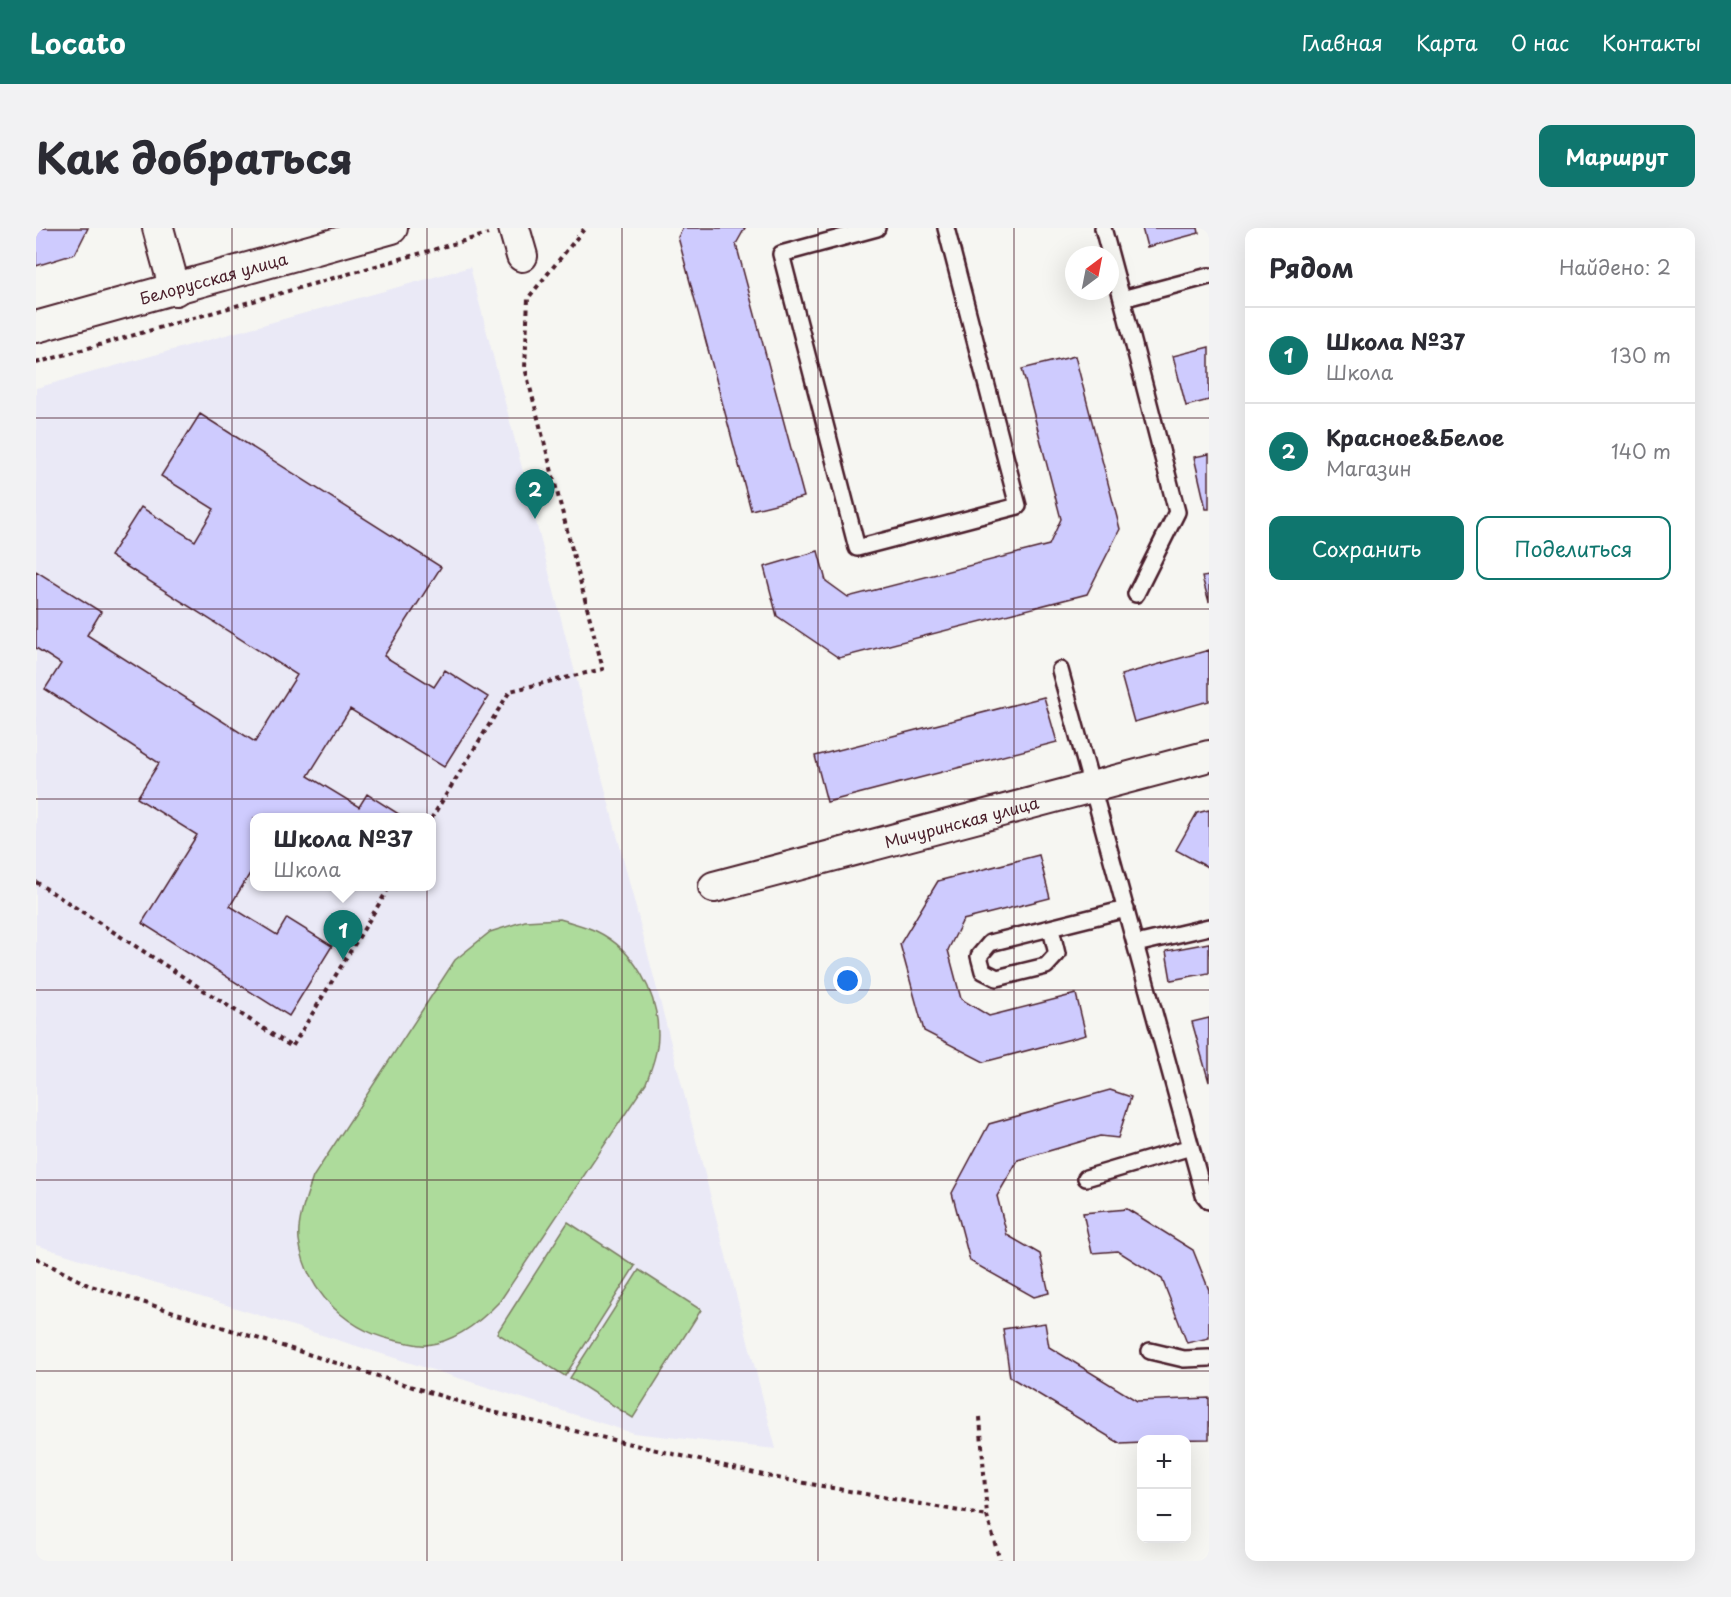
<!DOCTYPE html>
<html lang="ru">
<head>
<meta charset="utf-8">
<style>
	body { margin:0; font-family:"Playpen Sans",sans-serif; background:#f2f2f3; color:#2b2b33 }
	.controls { position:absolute; right:18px; bottom:18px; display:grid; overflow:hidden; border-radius:12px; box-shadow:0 6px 24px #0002 }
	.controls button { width:54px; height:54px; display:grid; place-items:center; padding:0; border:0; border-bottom:2px solid #e1e1e2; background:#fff; color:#2b2b33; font:30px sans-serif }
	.compass { position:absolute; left:1029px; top:18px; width:54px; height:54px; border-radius:50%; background:#fff; box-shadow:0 6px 24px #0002; rotate:32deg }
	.you { position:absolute; left:812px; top:753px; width:21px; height:21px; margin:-15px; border:4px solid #fff; border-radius:50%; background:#1a73e8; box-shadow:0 0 0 9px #1a73e833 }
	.badge { display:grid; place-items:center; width:39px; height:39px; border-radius:50%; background:#0f766e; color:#fff; font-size:20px; font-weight:700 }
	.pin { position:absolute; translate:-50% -50px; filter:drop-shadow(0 2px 3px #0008) }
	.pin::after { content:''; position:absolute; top:32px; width:21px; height:18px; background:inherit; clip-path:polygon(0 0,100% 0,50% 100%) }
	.popup { position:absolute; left:214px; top:585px; width:186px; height:78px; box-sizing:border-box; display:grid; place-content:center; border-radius:12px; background:#fff; filter:drop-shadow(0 2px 4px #0005); font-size:20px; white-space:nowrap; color:#7c7c81 }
	.popup b { font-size:22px; color:#2b2b33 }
	.popup::after { content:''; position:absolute; left:50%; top:100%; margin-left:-12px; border:12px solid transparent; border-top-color:#fff }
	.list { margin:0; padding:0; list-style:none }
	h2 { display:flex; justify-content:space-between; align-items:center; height:78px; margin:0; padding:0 24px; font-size:26px }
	h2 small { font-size:20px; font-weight:400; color:#7c7c81 }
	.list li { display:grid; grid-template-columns:39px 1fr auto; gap:18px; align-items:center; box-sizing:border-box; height:96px; padding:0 24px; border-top:2px solid #e1e1e2 }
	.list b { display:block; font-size:22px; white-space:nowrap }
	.list p { margin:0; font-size:20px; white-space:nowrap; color:#7c7c81 }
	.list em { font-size:20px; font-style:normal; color:#7c7c81 }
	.actions { display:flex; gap:12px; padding:18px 24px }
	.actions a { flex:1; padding:14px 0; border:2px solid #0f766e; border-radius:12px; text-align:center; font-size:21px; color:#0f766e }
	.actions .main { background:#0f766e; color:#fff }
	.map { position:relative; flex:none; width:1173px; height:1333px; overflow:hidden; border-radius:12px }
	header { display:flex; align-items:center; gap:36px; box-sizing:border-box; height:84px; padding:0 30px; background:#0f766e; color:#fff }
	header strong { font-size:28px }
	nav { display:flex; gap:33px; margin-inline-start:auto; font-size:21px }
	.intro { display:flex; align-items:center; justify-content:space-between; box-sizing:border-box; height:144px; padding:0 36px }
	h1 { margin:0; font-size:42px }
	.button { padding:15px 27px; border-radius:12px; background:#0f766e; color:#fff; font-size:21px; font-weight:700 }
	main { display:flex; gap:36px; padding:0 36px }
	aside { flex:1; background:#fff; border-radius:12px; box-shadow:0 6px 24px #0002 }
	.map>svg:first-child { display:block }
</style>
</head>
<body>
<header>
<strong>Locato</strong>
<nav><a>Главная</a><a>Карта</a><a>О нас</a><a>Контакты</a></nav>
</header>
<div class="intro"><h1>Как добраться</h1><a class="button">Маршрут</a></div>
<main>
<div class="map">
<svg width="1173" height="1333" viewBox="0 0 1173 1333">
	<rect width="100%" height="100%" fill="#f6f6f2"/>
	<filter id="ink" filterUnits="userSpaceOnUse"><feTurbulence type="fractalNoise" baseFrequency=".0167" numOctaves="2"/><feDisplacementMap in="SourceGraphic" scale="12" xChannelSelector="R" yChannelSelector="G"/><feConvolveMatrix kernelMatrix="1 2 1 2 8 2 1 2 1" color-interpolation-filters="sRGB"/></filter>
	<g filter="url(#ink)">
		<path fill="#eae9f6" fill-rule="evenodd" d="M434,39L740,1221L597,1205L0,1017V160ZM218,590H395V658H218Z"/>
		<path fill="#addb9b" stroke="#7c7d63" stroke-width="1.5" d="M524,691C536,695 549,698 560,703C598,721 622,765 622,806C622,823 616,839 610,855L464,1073C445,1093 420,1114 390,1117C383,1118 374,1115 367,1114C315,1106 270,1066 263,1012C261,992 271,968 277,949L419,732L454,704L489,693Z
			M532,994L599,1038L529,1148L461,1105Z
			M603,1042L665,1082L597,1190L534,1150Z"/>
		<path fill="#cecbfe" stroke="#4a1f2b" stroke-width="1.5" d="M0,0H52L39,26L0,38Z
			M647,0H709L700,16L768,269L715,282L642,9Z
			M1106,0H1162L1163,5L1111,19Z
			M1173,119V172L1150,178L1137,128Z
			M1039,128L1084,301L1051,366L803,430L741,388L728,339L782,323L790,353L812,369L1013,317L1025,291L986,141Z
			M164,186L405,339L348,428L398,459L409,442L452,469L408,539L314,481L272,548L323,579L331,566L369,590H218V639L194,678L241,707L251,690L296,718L253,788L106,695L161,607L101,570L123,535L9,461L25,436L0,420V343L65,384L51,407L219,514L261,447L74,328L105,279L159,313L178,281L125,248Z
			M1173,226V281H1170L1158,229Z
			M1173,348V374L1166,349Z
			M1173,422V473L1098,494L1085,447Z
			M1008,469L1021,514L791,574L779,528Z
			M1173,582V640L1140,622L1161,585Z
			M1003,627L1014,670L927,692L912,722L925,771L953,788L1040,766L1050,807L948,834L888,803L864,716L902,653Z
			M1173,715V745L1135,752L1130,723Z
			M1173,790V854L1156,794Z
			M1074,862L1095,869L1082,910L1064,908L982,932L961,968L971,1007L1004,1026L1013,1065L998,1069L934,1033L916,965L953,896Z
			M1091,981L1157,1022L1173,1062V1110L1151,1115L1126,1051L1082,1023L1056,1025L1047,985Z
			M1009,1095L1013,1119L1101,1173L1173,1170V1211L1106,1212V1215L1085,1216L974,1149L967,1101Z"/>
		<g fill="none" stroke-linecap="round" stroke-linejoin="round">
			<g stroke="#4a1f2b" stroke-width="20">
				<path id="service" d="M841,0L745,26L821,320L982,278L910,0
					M1067,0L1086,71L1173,48
					M1086,71L1141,284L1100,366
					M1024,442L1168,967L1173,973
					M1015,701L1021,726L1010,738L961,750L947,743L943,728L954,715L1090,681
					M1100,716L1173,699
					M1050,950L1155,919
					M1114,1123L1148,1131L1173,1130"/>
			</g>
			<g stroke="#4a1f2b" stroke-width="34">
				<g id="minor">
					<path d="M122,0L139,62"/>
					<path d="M478,0L486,28"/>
					<path id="s1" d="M0,99L356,0"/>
					<path id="s2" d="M678,659L1173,528"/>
				</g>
			</g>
			<path stroke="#4a1f2b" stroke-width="4" stroke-dasharray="4.5 4.5" stroke-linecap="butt" d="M0,135L452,6
				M395,591L474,463L567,441L489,140L492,70L549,0
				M0,654L256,819L354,658
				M0,1030L52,1057L453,1183L736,1249L951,1288
				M944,1189L951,1288L964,1333"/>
			<use href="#service" stroke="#f6f6f2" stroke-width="15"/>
			<use href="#minor" stroke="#f6f6f2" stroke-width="30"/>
		</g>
	</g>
	<path fill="none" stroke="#4a1f2b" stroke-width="1.5" stroke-opacity="0.55" d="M196,0V1333M391,0V1333M586,0V1333M782,0V1333M978,0V1333M0,190H1173M0,381H1173M0,571H1173M0,762H1173M0,952H1173M0,1143H1173"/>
	<g text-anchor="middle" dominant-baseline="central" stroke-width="6" stroke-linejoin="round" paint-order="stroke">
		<g font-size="16" fill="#4a1f2b" stroke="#f6f6f2">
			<text stroke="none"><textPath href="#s1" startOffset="184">Белорусская улица</textPath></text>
			<text stroke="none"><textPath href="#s2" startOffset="256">Мичуринская улица</textPath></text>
		</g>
	</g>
</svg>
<div class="controls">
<button>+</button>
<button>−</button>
</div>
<svg class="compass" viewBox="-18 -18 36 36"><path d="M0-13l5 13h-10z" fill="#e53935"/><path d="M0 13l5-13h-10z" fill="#7c7c81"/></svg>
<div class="you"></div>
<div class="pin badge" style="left:307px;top:732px">1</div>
<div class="popup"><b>Школа №37</b>Школа</div>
<div class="pin badge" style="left:499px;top:291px">2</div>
</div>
<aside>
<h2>Рядом<small>Найдено: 2</small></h2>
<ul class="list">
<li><span class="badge">1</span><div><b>Школа №37</b><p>Школа</p></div><em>130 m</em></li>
<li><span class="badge">2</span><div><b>Красное&amp;Белое</b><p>Магазин</p></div><em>140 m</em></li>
</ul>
<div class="actions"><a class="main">Сохранить</a><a>Поделиться</a></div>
</aside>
</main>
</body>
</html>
